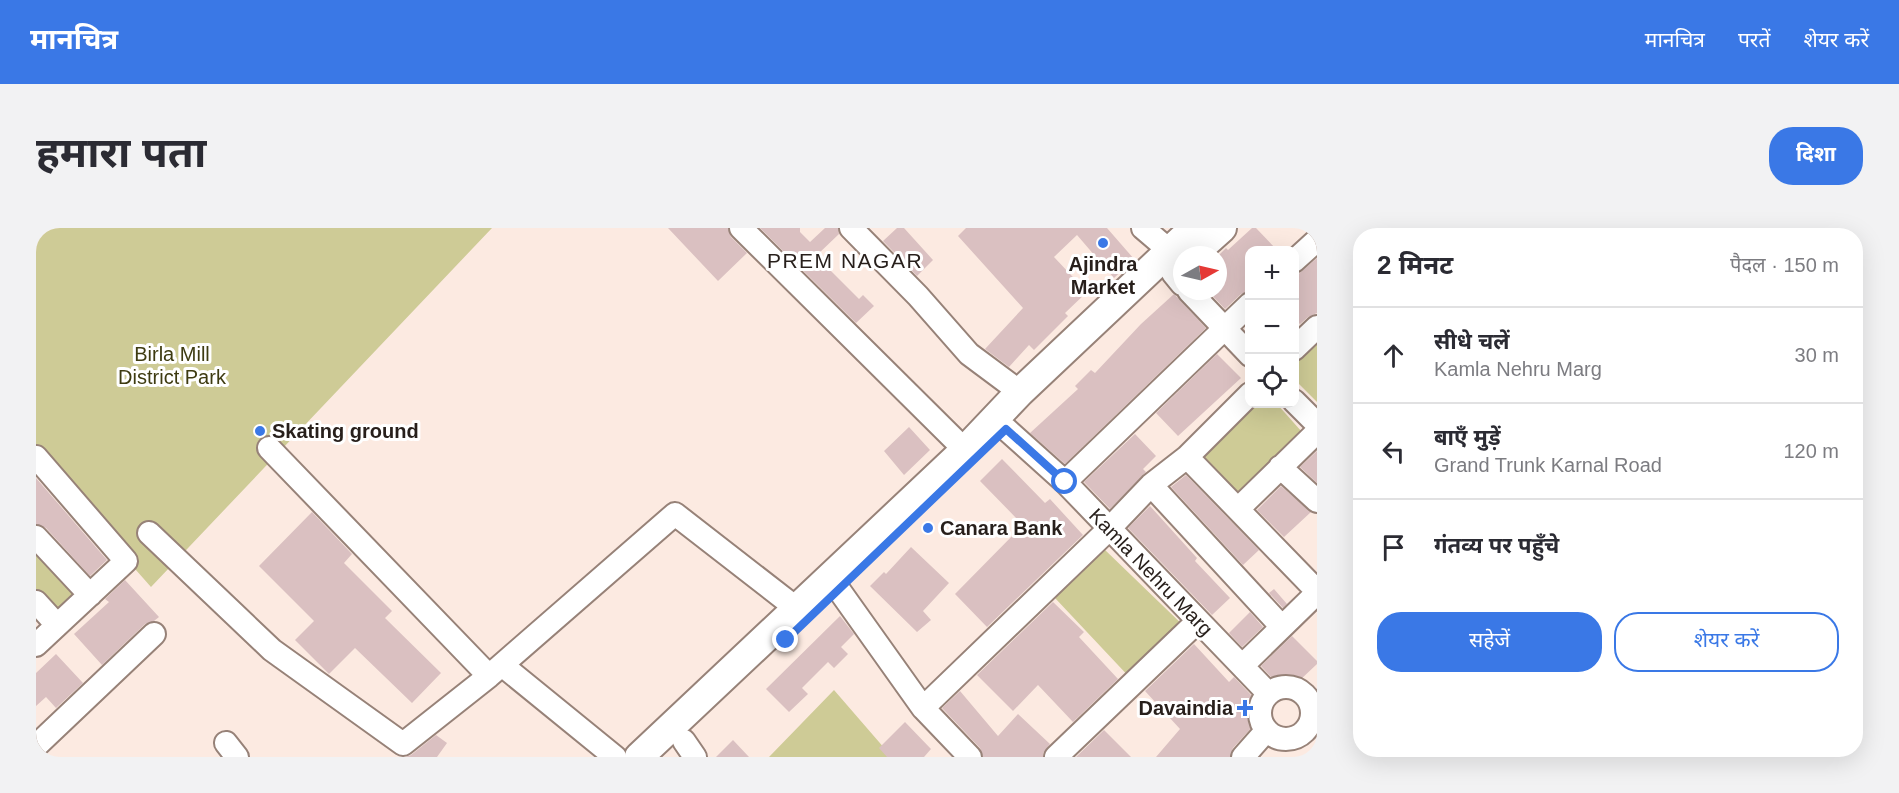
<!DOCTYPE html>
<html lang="hi">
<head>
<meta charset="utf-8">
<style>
	body { margin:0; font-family:Helvetica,"Noto Sans Devanagari",sans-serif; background:#f2f2f3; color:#2b2b33 }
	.controls { position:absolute; right:18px; top:18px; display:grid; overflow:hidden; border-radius:12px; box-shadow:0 6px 24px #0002 }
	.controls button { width:54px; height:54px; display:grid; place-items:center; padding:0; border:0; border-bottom:2px solid #e1e1e2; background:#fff; color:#2b2b33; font:30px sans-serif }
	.compass { position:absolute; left:1137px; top:18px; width:54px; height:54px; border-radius:50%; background:#fff; box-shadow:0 6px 24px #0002; rotate:82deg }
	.stop { position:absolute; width:18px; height:18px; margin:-14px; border:4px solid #3a78e6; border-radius:50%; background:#fff }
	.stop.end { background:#3a78e6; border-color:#fff; box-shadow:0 2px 6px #0008 }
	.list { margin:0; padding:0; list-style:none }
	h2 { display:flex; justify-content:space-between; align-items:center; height:78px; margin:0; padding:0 24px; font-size:26px }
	h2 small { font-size:20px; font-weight:400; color:#7c7c81 }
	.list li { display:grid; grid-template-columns:39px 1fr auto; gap:18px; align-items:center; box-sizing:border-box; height:96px; padding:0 24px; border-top:2px solid #e1e1e2 }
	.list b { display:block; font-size:22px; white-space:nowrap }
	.list p { margin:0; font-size:20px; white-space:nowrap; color:#7c7c81 }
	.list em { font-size:20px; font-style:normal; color:#7c7c81 }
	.actions { display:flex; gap:12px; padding:18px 24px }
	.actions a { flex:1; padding:14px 0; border:2px solid #3a78e6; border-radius:24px; text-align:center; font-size:21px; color:#3a78e6 }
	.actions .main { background:#3a78e6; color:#fff }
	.icon { flex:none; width:33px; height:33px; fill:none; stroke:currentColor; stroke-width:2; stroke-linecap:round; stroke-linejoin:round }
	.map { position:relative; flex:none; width:1281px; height:529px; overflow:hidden; border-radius:24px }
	header { display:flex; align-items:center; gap:36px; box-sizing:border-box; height:84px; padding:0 30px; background:#3a78e6; color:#fff }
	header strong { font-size:28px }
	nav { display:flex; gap:33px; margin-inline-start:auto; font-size:21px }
	.intro { display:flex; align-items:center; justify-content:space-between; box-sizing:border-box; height:144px; padding:0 36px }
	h1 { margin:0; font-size:42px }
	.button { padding:15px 27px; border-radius:24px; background:#3a78e6; color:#fff; font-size:21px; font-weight:700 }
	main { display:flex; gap:36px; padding:0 36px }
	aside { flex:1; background:#fff; border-radius:24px; box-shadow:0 6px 24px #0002 }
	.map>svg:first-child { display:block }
</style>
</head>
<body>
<header>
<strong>मानचित्र</strong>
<nav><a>मानचित्र</a><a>परतें</a><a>शेयर करें</a></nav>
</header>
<div class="intro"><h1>हमारा पता</h1><a class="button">दिशा</a></div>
<main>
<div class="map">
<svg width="1281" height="529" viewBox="0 0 1281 529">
	<rect width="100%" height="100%" fill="#fceae1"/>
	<path fill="#cecb96" d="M0,0H456L115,359L0,229Z
		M1281,106V174L1259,152L1258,129Z
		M1219,176H1241L1266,204L1199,267L1163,231Z
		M0,318L43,364L8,397L0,388Z
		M1068,321L1153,403L1097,453L1019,370Z
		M798,462L856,529H733Z"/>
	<path fill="#dac0c1" d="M632,0H692L695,9L711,25L682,53Z
		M724,0H764V4L774,14L789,0H802L803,6L780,28L823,71L827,67L838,78L820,95Z
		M861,0H868L897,32L881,48L847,13Z
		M930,0H1071L1098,31L1078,50L1041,7L1018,29L1051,64L1029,85L1032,88L998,122L993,117L973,139L949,121L987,80L922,8Z
		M1216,0H1220L1241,22H1214V63L1205,66L1189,81L1172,63H1182V28L1190,20L1192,22Z
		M1281,30V85L1272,89L1264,96L1258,91V50Z
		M1138,66L1170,100L1029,236L994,205L1042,161L1039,158L1055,142L1059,145L1105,96Z
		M1181,126L1205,150L1142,208L1120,185Z
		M873,199L894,222L868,247L848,223Z
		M1099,206L1120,228L1107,241L1110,244L1074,281L1048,254Z
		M1281,223V255L1264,239Z
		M966,231L1009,275L1014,271L1047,307L951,399L919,366L987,297L944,253Z
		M1150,247L1223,322L1207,337L1135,259Z
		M0,250L71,332L54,348L10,300L0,296Z
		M1245,258L1275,284L1248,309L1221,282Z
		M1114,278L1161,330L1159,333L1194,370L1176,387L1092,300Z
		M276,284L316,326L308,335L356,383L349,390L405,445L376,475L319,420L293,446L259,412L278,393L223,338Z
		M875,319L913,355L887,383L895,392L881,404L834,358L848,344L850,346Z
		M89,352L123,389L118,393L109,396L66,437L38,406L73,374L69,371Z
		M1238,361L1251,376L1247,380L1233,365Z
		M1017,374L1048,404L1043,409L1082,451L1037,494L1002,457L977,483L941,447Z
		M1214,384L1227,399L1206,419L1193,405Z
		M804,388L818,406L805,419L812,426L798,440L792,434L766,460L772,466L753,484L730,461Z
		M1256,408L1281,433V436L1263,453L1251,448L1237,451L1225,438Z
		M1158,416L1193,454L1198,449L1217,469L1214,481L1218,497L1197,520L1194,529H1120L1144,501L1109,463Z
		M20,426L47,455L20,480L10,469L0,478V445Z
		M924,463L962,508L982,486L1014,516L1007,525V529H947L944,520L906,480Z
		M869,494L895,521L888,529H851L843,520Z
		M1068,502L1095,529H1040Z
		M400,507L411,515L401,529H369L375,527Z
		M697,512L713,529H680Z"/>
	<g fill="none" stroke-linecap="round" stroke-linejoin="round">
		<g stroke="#978278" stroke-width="26">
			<path id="minor" d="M705,0L929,222
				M815,0L882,68L933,126L984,164
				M1107,0L1134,23
				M1258,33L1281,12
				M1137,45L1146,56
				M1153,63L1214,127
				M1258,121L1281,99
				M1258,173L1281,196
				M970,201L1029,254L1232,465
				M233,220L453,448L639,286L760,380
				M0,229L90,333L0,417
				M1151,229L1281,363
				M1244,239L1281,273
				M1029,254L1214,76
				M1115,257L1245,398
				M1202,281L1281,204
				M113,305L236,422L367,516L453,448
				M0,309L54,367
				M803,362L887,480L934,529
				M0,374L21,397
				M466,437L579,529
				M1206,438L1281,365
				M1224 485a26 26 0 1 1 52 0a26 26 0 1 1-52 0Z
				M887,480L1073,301L1115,257L1151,229L1214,166
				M648,513L659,529
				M190,515L201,529
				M0,518L118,406
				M1020,529L1162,393
				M1207,529L1230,503"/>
		</g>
		<g stroke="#978278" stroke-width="32">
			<path id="major" d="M1156,27L1186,0
				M603,529L929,222L984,164L1158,0"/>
		</g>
		<use href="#minor" stroke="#fff" stroke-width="22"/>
		<use href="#major" stroke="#fff" stroke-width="28"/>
	</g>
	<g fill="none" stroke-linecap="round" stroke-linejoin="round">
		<path stroke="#3a78e6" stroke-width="8" d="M750,412L970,201L1029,254"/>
	</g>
	<g fill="#3a78e6" stroke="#fff" stroke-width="2">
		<circle cx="1067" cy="15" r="6"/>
		<circle cx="224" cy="203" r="6"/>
		<circle cx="892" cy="300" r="6"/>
		<path d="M1206 471h6v6h6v6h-6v6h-6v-6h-6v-6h6z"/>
	</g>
	<g text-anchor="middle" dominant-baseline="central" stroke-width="6" stroke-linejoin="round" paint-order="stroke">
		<g font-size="20" font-weight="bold" fill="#271f1b" stroke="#fff" text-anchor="start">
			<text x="1067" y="36" text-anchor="middle">Ajindra<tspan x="1067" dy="23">Market</tspan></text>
			<text x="236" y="203">Skating ground</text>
			<text x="904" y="300">Canara Bank</text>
			<text x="1197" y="480" text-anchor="end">Davaindia</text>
		</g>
		<g font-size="20" fill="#3e3b11" stroke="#fff">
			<text x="136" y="126">Birla Mill<tspan x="136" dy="23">District Park</tspan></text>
		</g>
		<g font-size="20" fill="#271f1b" stroke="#fff">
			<text transform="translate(1115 344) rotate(46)">Kamla Nehru Marg</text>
		</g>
		<g font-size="21" letter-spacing="1.5" fill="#271f1b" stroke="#fff">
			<text x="809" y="32">PREM NAGAR</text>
		</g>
	</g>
</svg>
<div class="controls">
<button>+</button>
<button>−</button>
<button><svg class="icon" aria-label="locate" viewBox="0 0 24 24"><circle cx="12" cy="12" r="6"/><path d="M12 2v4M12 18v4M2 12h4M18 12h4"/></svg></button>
</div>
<svg class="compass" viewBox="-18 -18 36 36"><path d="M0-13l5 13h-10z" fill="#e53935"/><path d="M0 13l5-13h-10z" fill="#7c7c81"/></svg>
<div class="stop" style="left:1029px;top:254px"></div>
<div class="stop end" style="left:750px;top:412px"></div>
</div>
<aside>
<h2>2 मिनट<small>पैदल · 150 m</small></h2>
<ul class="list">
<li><svg class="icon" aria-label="ahead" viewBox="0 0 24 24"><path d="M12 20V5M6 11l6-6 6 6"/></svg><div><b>सीधे चलें</b><p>Kamla Nehru Marg</p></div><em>30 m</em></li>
<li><svg class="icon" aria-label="left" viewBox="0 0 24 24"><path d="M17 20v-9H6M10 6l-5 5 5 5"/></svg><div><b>बाएँ मुड़ें</b><p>Grand Trunk Karnal Road</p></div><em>120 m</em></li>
<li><svg class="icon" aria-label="arrive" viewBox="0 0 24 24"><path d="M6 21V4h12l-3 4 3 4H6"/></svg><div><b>गंतव्य पर पहुँचे</b></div></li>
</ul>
<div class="actions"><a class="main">सहेजें</a><a>शेयर करें</a></div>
</aside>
</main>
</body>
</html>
